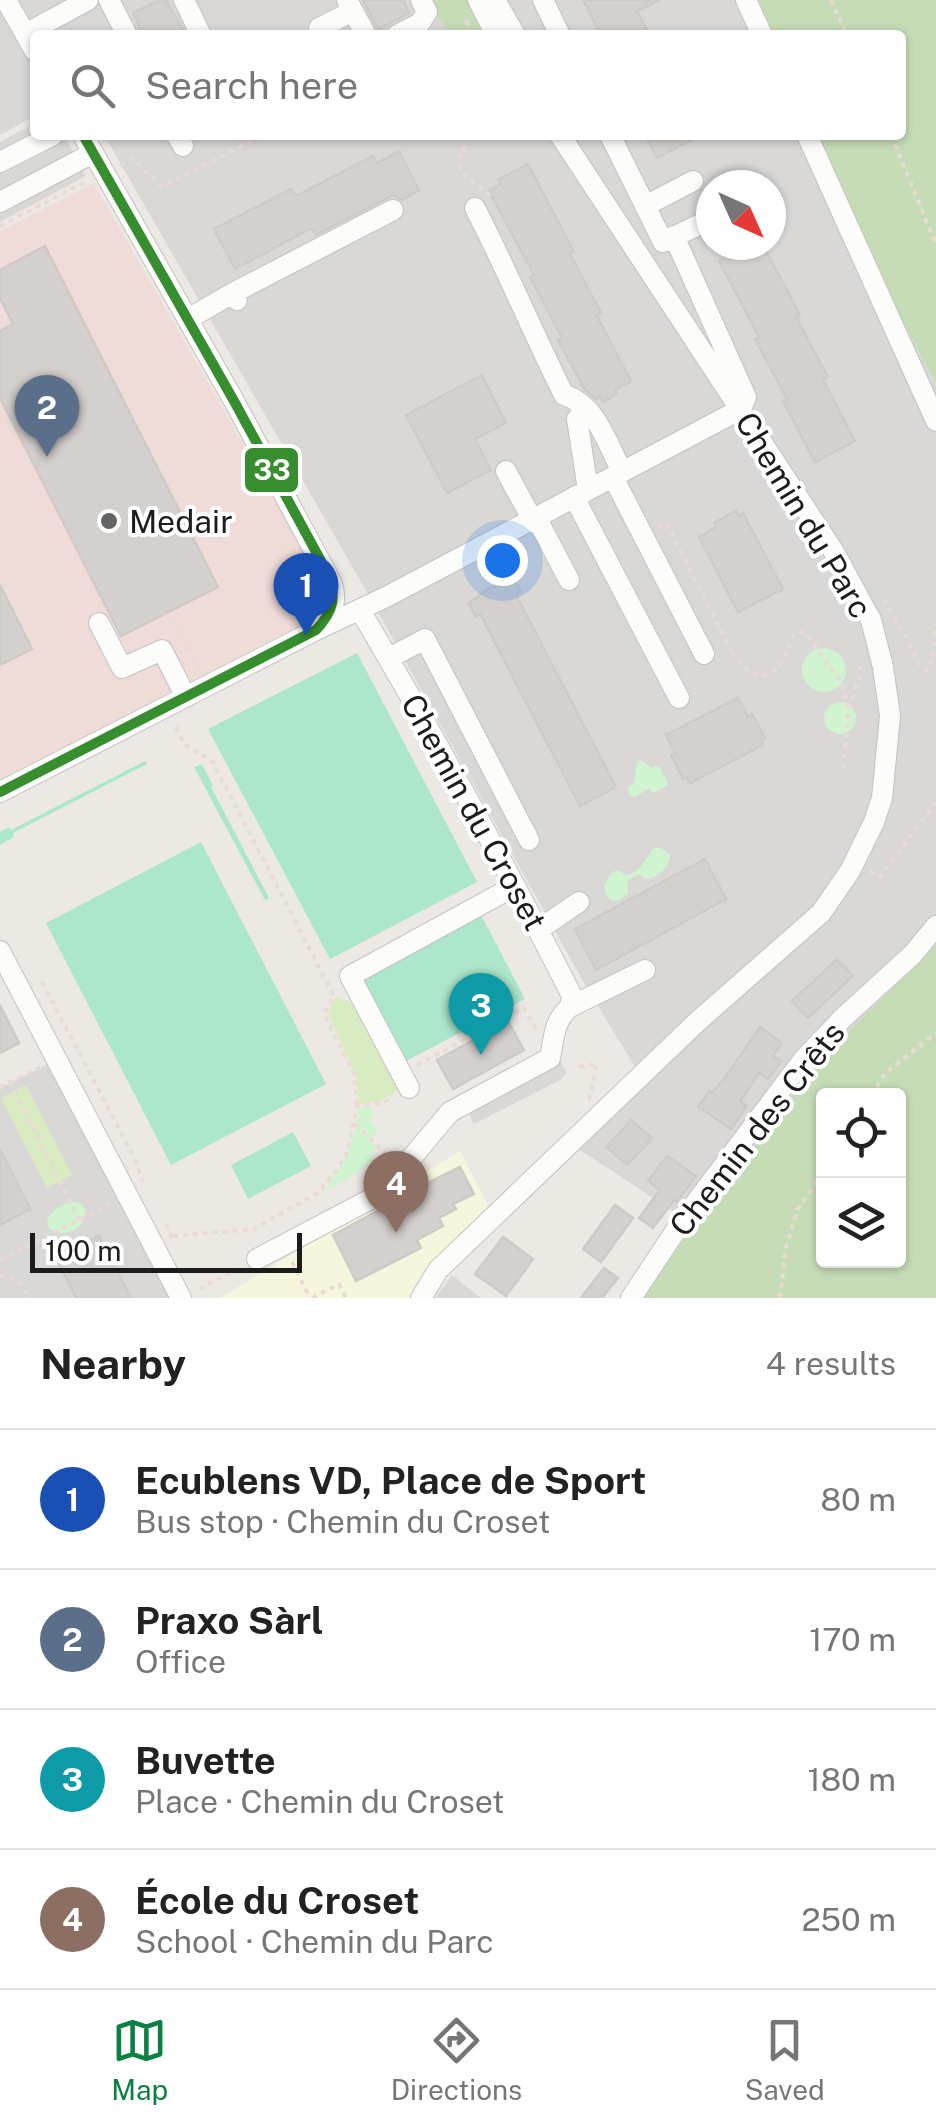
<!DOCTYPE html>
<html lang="en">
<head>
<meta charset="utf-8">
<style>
	body { margin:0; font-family:"Public Sans",sans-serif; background:#f6f6f6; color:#222 }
	.controls { position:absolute; right:30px; bottom:30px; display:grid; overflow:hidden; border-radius:10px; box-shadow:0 2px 8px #0004 }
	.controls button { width:90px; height:90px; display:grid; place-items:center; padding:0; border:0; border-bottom:2px solid #e0e0e0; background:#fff; color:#222; font:50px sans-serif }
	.compass { position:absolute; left:696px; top:170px; width:90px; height:90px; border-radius:50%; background:#fff; box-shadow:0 2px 8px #0004; rotate:135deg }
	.scale { position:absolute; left:30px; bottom:25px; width:272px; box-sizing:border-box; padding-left:10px; border:5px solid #1c1c1c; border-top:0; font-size:28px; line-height:35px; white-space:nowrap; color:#1c1c1c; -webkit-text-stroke:8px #fff; paint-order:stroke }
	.you { position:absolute; left:502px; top:560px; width:35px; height:35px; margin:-25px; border:8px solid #fff; border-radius:50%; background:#1a73e8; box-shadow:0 0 0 15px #1a73e833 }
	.badge { display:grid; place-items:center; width:65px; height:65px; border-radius:50%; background:#0b8043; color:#fff; font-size:32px; font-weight:700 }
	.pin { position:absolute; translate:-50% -82px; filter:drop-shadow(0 2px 5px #0008) }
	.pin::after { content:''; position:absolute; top:52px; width:35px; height:30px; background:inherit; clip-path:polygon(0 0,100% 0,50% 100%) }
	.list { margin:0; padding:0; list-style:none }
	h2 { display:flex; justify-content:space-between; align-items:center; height:130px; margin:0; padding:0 40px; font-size:42px }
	h2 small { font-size:32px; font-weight:400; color:#767676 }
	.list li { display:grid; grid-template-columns:65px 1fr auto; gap:30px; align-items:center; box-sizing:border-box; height:140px; padding:0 40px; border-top:2px solid #e0e0e0 }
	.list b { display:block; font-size:38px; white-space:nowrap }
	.list p { margin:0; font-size:32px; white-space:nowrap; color:#767676 }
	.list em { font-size:32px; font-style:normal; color:#767676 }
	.icon { flex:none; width:55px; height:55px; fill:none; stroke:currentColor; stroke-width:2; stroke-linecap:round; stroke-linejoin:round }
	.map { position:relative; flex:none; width:936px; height:1298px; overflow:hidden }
	.search { position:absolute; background:#fff; box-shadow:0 2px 8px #0004; left:30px; right:30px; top:30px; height:110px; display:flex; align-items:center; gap:25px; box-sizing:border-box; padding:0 35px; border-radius:10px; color:#767676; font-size:38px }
	.sheet { height:690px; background:#fff }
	nav { display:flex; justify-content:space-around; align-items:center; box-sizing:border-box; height:140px; border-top:2px solid #e0e0e0; background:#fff; font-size:28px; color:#767676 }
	nav a { display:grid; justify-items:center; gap:5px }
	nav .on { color:#0b8043 }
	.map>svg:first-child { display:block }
</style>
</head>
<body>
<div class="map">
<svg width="936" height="1298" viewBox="0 0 936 1298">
	<rect width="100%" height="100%" fill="#ece9e4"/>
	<path fill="#dad8d6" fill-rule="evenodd" d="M0,0H756L772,35H35V116L0,135Z
		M35,123V135H64L86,176L0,222V142Z
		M104,135H815L859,238L936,384V944L836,1044L694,1225L580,1150L644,1082L584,983L364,587ZM711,185H771V245H711Z
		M560,1060L567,1073L560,1080L474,1124L468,1112L553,1068Z
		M52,1062L173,1298H0V1088Z
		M452,1275L481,1298H435Z"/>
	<path fill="#efdbd8" d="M94,183L315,570L320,582V597L315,611L303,624L0,779V231Z"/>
	<path fill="#f6f5de" d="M460,1151L489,1207L426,1272L411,1298H220Z"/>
	<path fill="#d9ebc0" d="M336,997L361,1005L404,1088L377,1102L359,1104L356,1076L328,1013Z
		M26,1085L72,1175L47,1188L1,1098Z"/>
	<path fill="#c6dcb7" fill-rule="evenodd" d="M431,0H486L504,35H453L434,14Z
		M756,0H936V384L859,238L815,135H901V35H772Z
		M936,944V1298H644L654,1279L694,1225L810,1075L836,1044ZM824,1096H898V1260H824Z"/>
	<path fill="#d0f4cf" d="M802 670a22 22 0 1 1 44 0a22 22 0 1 1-44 0Z
		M824 718a16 16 0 1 1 32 0a16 16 0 1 1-32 0Z
		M640,760L653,768L655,766H659L668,783L667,786L653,793L649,788L635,797L629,795L628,787L634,783L637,762Z
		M654,848H661L670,854C671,867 657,879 645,879L639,874L627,881L628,893L620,900L612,901L607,897L604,885L612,872L619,870L626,876L638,870Z
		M359,1108H373V1116L369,1120L379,1129L369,1140L377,1147L371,1154L375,1158L349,1178L322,1193C345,1164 354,1145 359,1108Z
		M74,1202L81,1204L86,1210C84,1230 66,1239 49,1228L47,1220C53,1208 62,1204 74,1202Z"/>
	<path fill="#ace6cb" d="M357,653L477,882L330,959L208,729Z
		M145,761L147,764L13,833L14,837L0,845V832L9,827L11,830Z
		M202,764L213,786L211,787L269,898L265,900L194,767Z
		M201,842L326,1084L171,1165L46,923Z
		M479,911L525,999L402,1063L359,977Z
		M293,1132L311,1166L248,1199L231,1165Z"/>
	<path fill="#d4d0cd" stroke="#cfcac5" stroke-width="2.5" d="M160,0H166L186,35H144L133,13Z
		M363,0H403L409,13L378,30Z
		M583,0H660L637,11L650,35H601Z
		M645,135H701L657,158Z
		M399,151L419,190L402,200L393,195L316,235L312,228L235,269L214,229L291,189L296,196L373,156L377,163Z
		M528,164L574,252L570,254L601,313L597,316L631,381L615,390L617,394L603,402L601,397L596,399L585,390L558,340L562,338L530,277L534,275L489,191L501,184L498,180Z
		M742,245H763L800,315L796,317L828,377L823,380L855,441L815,462L783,401L787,399L755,339L759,337L719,261L729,256L727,253Z
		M45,246L218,587L121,636L0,398V331L13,324L0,298V270Z
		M482,375L506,423L475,439L491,470L447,493L406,415Z
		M736,511L739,516L743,513L783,589L738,612L699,537L716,527L714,523Z
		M514,579L521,592L516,595L616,787L580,806L480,614L476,617L469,603L491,587L503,585Z
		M0,585L32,649L0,665Z
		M738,698L748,717L752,714L765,738L761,740L763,745L690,783L687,777L683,779L671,755L675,753L666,735Z
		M705,859L726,899L596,970L575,929Z
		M837,959L853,976L808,1018L792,1001Z
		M0,1005L19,1043L0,1053Z
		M508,1021L524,1050L453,1089L437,1060Z
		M760,1027L782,1043L773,1056L781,1061L768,1079L759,1073L740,1102L747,1106L731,1129L698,1107L709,1091L712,1093L724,1079Z
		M631,1120L652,1138L627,1165L607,1147Z
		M0,1149L30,1209L0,1225Z
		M667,1156L696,1176L677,1202L674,1200L653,1228L639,1218L660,1190L648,1181Z
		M460,1167L474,1194L453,1204L456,1209L439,1218L443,1226L417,1240L421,1248L356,1281L333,1235L388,1205L395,1199Z
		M615,1205L633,1218L601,1262L583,1249Z
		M99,1236L131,1298H76L56,1258Z
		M503,1237L533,1259L506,1296L475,1274Z
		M604,1268L618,1278L602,1298H581Z"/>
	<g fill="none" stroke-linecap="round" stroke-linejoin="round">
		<g stroke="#c4c2c0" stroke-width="22">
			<path id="minor" d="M6,0L35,51
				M109,0L127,35
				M184,0L201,35
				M347,0L366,35
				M478,0L496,35
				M495,0L515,35
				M543,0L560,35
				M746,0L762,35
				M319,28L353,11
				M25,34L88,0
				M397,35L420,23L427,12L421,0
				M83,135L234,401L332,584C338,603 331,615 318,628
				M177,135L183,146
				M610,135L663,242L711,219
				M807,135L936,421
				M0,162L53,135
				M0,202L93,153
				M645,206L693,181
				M475,208C507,270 533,333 564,395C596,404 608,445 622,472
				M237,300L233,293L393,210
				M188,319L233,293
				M577,419L588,490
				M506,471L532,519
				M613,477L704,654
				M574,497L679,698
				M536,517L569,580
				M99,623L122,668L162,650L186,697
				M389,658L425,639L529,840
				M0,792L316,630L386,597L741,409L746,397L674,236
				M538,930L579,902
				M0,951L181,1298
				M570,1007L645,970
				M409,1088L350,976L515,886
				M257,1259L382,1193L450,1112L550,1058C554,1038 554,1020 570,1007L572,996C506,865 434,736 360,610
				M421,1298L438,1270L698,1021L821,913L850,871L874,822L882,798L890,716L883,667L871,620L834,552L560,135
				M631,1298L682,1221L803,1060L843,1018L913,954L936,926"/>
		</g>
		<path stroke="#ebd9d6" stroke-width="4" stroke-dasharray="5 5" stroke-linecap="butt" d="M831,0L847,35
			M465,35L468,20
			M466,135C465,145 461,151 460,160C457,180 481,183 490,196
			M891,135L936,244
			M120,165L133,159L162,187L262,135
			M0,226L89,180
			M658,528L666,523L731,650
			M884,600L909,642L921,667L926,671L932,661L936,623
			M165,614L176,627L200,669
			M732,652C746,674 766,688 784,659C788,651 790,643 794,635L800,632L806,633L842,683L848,711L859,679L861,663
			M176,727L184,744L212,761L334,996L324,1014L354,1074L357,1106
			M843,768L848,713
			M870,871L876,876H881L936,802
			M42,982L135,1159L143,1181
			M417,1065L524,1008L536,1029
			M579,1067L597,1064L589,1100
			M10,1082L79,1220
			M0,1087L41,1067
			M872,1096L885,1073L936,1033
			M355,1124L387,1155
			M166,1224L174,1243
			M173,1236L254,1229L318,1193L336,1171L347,1153L357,1106L380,1104L393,1097
			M0,1260L110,1204
			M292,1262L310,1298
			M0,1275L17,1279L31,1298
			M199,1289L239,1268
			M0,1295V1296
			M312,1298L339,1284L346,1298
			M780,1298L786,1247L798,1209L824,1171"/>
		<use href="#minor" stroke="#fcfcfb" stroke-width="20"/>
		<g stroke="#fff" stroke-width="18">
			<path id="bus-1" d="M0,792L316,630C334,611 337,597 327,572L234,401L83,135"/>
		</g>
		<use href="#bus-1" stroke="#378e2e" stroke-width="10"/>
	</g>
	<circle fill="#656462" stroke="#fff" stroke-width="4" cx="109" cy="521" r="10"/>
	<g text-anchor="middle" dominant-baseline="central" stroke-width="8" stroke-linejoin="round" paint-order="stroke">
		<g font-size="32" fill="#1c1c1c" stroke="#fff">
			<text transform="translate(804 515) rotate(59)">Chemin du Parc</text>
			<text transform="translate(474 812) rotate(61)">Chemin du Croset</text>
			<text transform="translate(757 1129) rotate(-52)">Chemin des Crêts</text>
		</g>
		<g font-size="32" fill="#1c1c1c" stroke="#fff" text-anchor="start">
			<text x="129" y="521">Medair</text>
		</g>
	</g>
	<rect stroke="#fff" stroke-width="4" x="243" y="446" width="57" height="48" rx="10" fill="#378e2e"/>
	<g font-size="28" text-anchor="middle" font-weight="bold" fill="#fff">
		<text x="272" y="480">33</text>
	</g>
</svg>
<div class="controls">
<button><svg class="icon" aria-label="locate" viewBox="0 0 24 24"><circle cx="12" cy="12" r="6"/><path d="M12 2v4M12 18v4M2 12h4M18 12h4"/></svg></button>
<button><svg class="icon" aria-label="layers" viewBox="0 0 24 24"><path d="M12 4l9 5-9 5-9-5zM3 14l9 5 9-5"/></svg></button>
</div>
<svg class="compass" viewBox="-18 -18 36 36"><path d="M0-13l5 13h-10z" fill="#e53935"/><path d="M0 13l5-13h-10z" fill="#767676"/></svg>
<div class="scale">100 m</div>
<div class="you"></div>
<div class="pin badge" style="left:306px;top:635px;background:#1a4fb4">1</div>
<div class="pin badge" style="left:47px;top:457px;background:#5c6f8a">2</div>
<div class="pin badge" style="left:481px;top:1055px;background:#0f9aa8">3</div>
<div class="pin badge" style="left:396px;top:1233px;background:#8d6e63">4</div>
<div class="search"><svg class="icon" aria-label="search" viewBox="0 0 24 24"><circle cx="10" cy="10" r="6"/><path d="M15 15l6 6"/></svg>Search here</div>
</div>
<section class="sheet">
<h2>Nearby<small>4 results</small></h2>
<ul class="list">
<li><span class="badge" style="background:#1a4fb4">1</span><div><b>Ecublens VD, Place de Sport</b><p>Bus stop · Chemin du Croset</p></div><em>80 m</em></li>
<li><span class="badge" style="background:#5c6f8a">2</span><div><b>Praxo Sàrl</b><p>Office</p></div><em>170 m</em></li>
<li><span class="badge" style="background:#0f9aa8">3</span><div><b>Buvette</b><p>Place · Chemin du Croset</p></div><em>180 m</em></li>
<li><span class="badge" style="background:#8d6e63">4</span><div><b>École du Croset</b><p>School · Chemin du Parc</p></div><em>250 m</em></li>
</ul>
</section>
<nav>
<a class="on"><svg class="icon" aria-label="map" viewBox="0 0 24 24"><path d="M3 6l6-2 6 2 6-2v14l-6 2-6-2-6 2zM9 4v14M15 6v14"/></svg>Map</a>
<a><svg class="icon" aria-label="directions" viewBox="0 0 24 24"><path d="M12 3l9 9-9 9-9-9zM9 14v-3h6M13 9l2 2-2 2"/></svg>Directions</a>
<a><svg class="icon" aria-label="saved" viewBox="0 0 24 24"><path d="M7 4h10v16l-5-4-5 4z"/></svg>Saved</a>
</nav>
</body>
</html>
